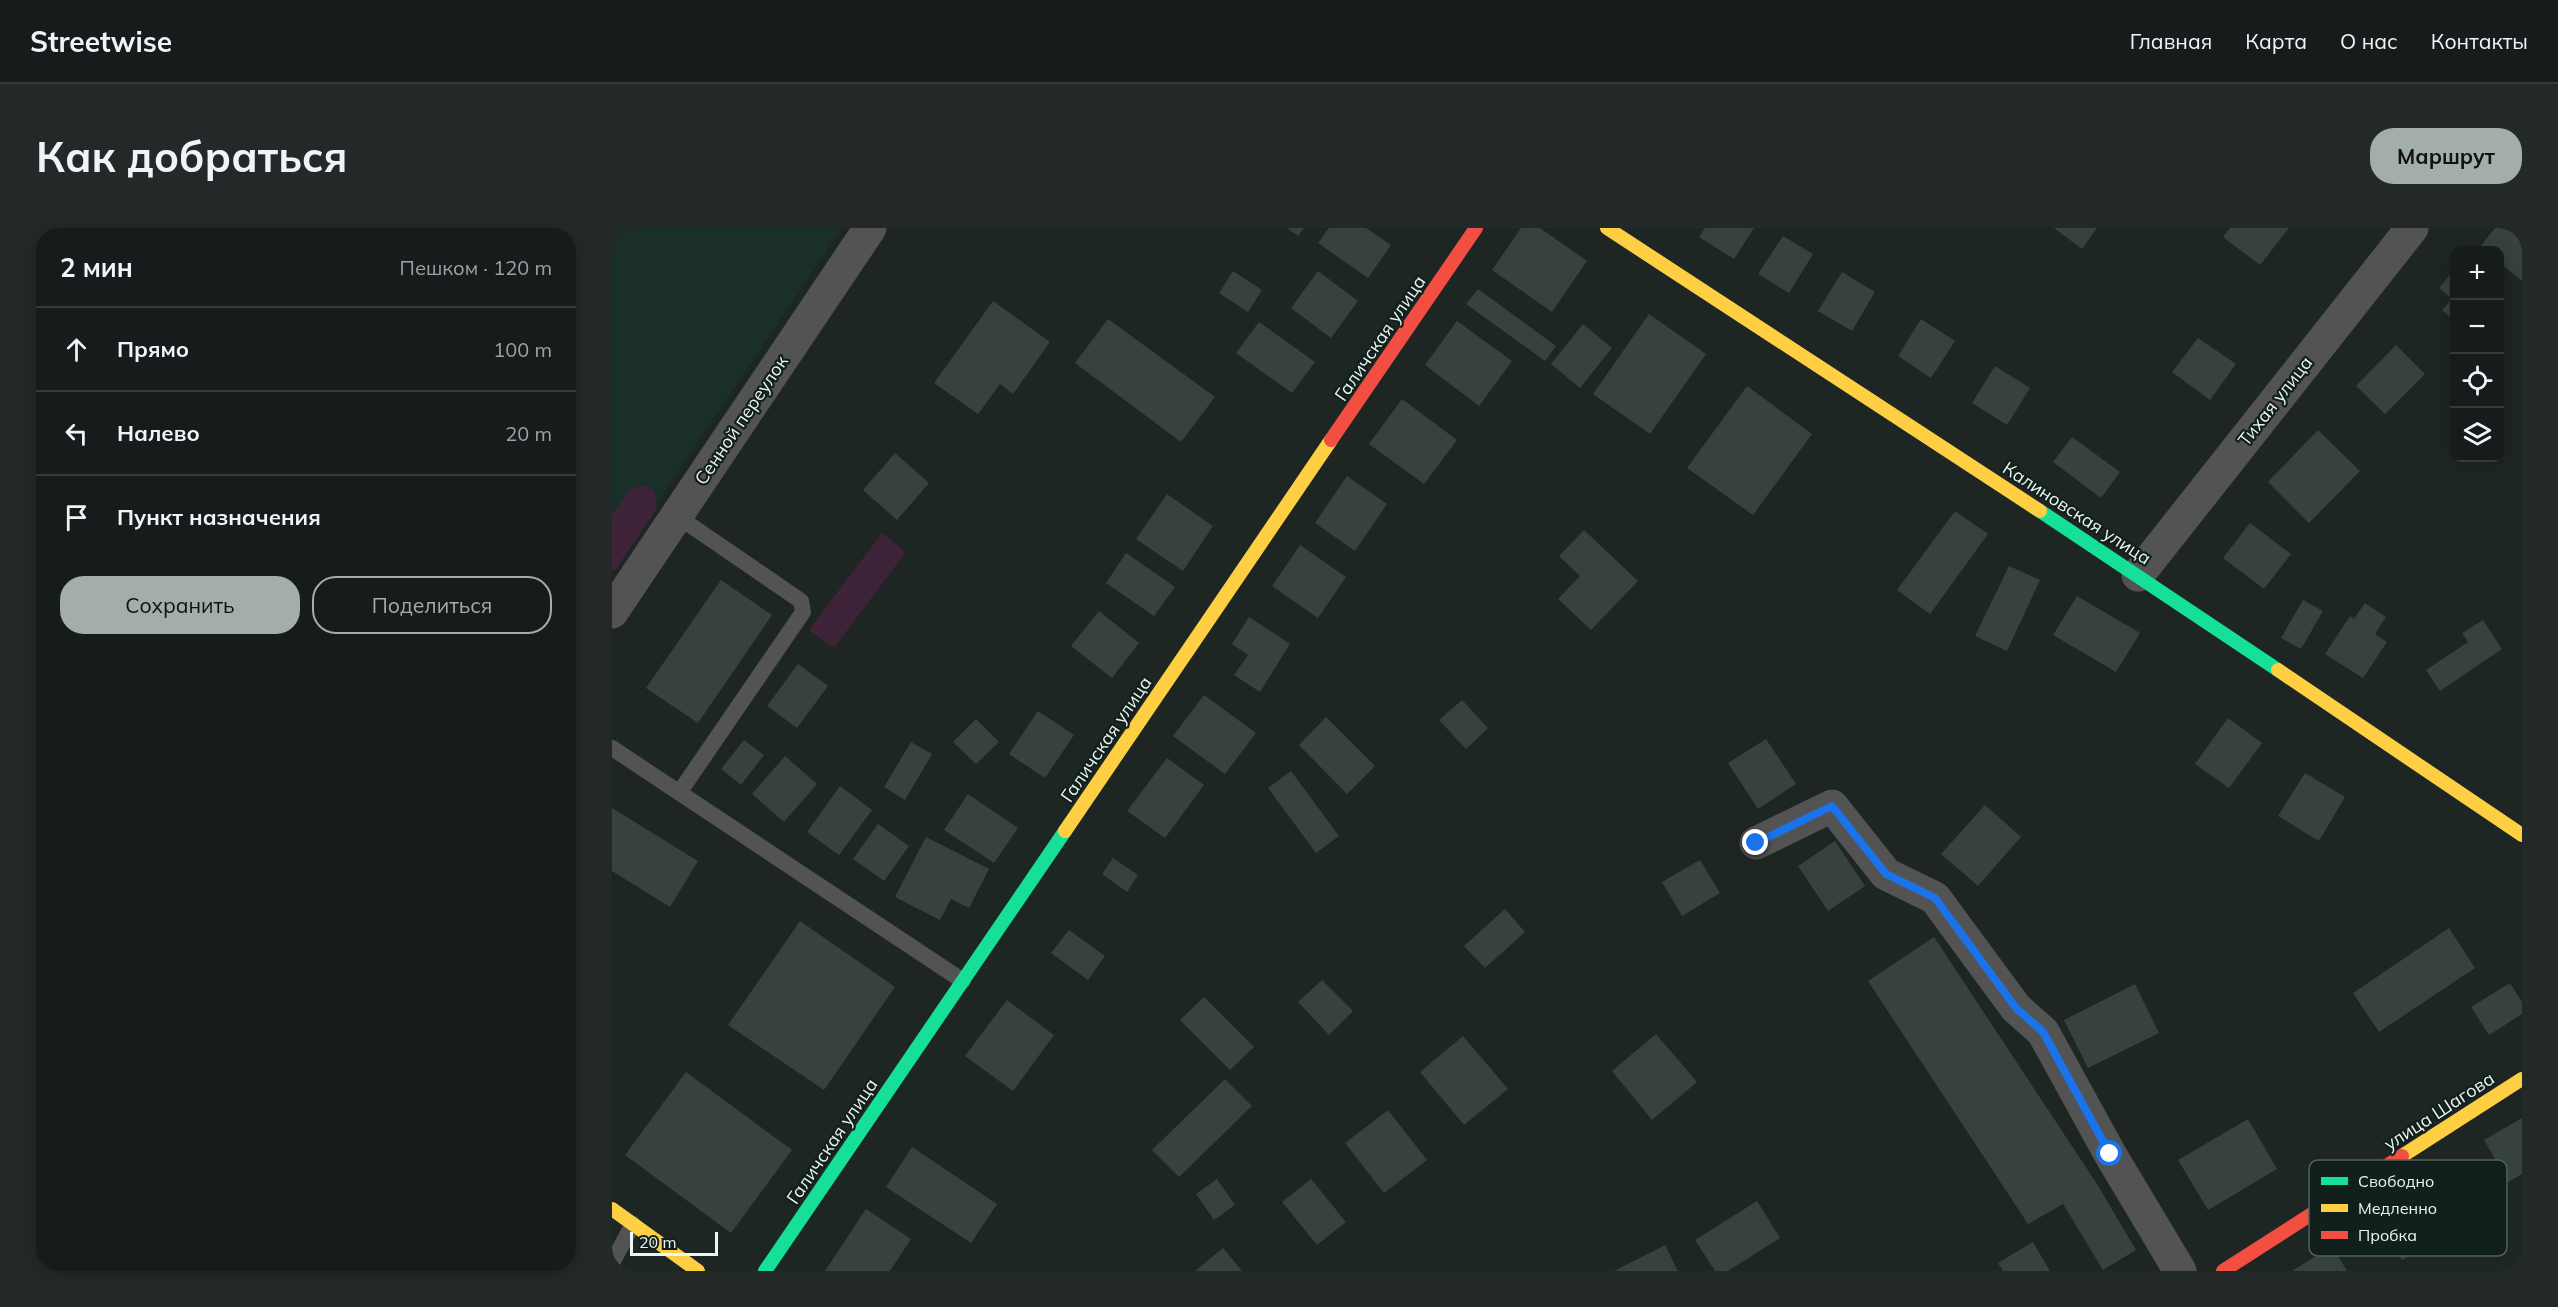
<!DOCTYPE html>
<html lang="ru">
<head>
<meta charset="utf-8">
<style>
	body { margin:0; font-family:Mulish,sans-serif; background:#232928; color:#f1f3f6 }
	.controls { position:absolute; right:18px; top:18px; display:grid; overflow:hidden; border-radius:12px; box-shadow:0 3px 15px #0003 }
	.controls button { width:54px; height:54px; display:grid; place-items:center; padding:0; border:0; border-bottom:2px solid #353a3a; background:#161c1b; color:#f1f3f6; font:30px sans-serif }
	.scale { position:absolute; left:18px; bottom:15px; width:88px; box-sizing:border-box; padding-left:6px; border:3px solid #ebf5f2; border-top:0; font-size:16px; line-height:21px; white-space:nowrap; color:#ebf5f2; -webkit-text-stroke:4px #11201c; paint-order:stroke }
	.stop { position:absolute; width:18px; height:18px; margin:-14px; border:4px solid #1a73e8; border-radius:50%; background:#fff }
	.stop.end { background:#1a73e8; border-color:#fff; box-shadow:0 2px 6px #0008 }
	.list { margin:0; padding:0; list-style:none }
	h2 { display:flex; justify-content:space-between; align-items:center; height:78px; margin:0; padding:0 24px; font-size:26px }
	h2 small { font-size:20px; font-weight:400; color:#9ea1a3 }
	.list li { display:grid; grid-template-columns:39px 1fr auto; gap:18px; align-items:center; box-sizing:border-box; height:84px; padding:0 24px; border-top:2px solid #353a3a }
	.list b { display:block; font-size:22px; white-space:nowrap }
	.list em { font-size:20px; font-style:normal; color:#9ea1a3 }
	.actions { display:flex; gap:12px; padding:18px 24px }
	.actions a { flex:1; padding:14px 0; border:2px solid #a3adaa; border-radius:24px; text-align:center; font-size:21px; color:#a3adaa }
	.actions .main { background:#a3adaa; color:#111 }
	.icon { flex:none; width:33px; height:33px; fill:none; stroke:currentColor; stroke-width:2; stroke-linecap:round; stroke-linejoin:round }
	.map { position:relative; flex:none; width:1910px; height:1043px; overflow:hidden; border-radius:24px }
	header { display:flex; align-items:center; gap:36px; box-sizing:border-box; height:84px; padding:0 30px; background:#161c1b; border-bottom:2px solid #353a3a }
	header strong { font-size:28px }
	nav { display:flex; gap:33px; margin-inline-start:auto; font-size:21px }
	.intro { display:flex; align-items:center; justify-content:space-between; box-sizing:border-box; height:144px; padding:0 36px }
	h1 { margin:0; font-size:42px }
	.button { padding:15px 27px; border-radius:24px; background:#a3adaa; color:#111; font-size:21px; font-weight:700 }
	main { display:flex; gap:36px; padding:0 36px }
	aside { flex:1; background:#161c1b; border-radius:24px; box-shadow:0 3px 15px #0003 }
	.map>svg:first-child { display:block }
</style>
</head>
<body>
<header>
<strong>Streetwise</strong>
<nav><a>Главная</a><a>Карта</a><a>О нас</a><a>Контакты</a></nav>
</header>
<div class="intro"><h1>Как добраться</h1><a class="button">Маршрут</a></div>
<main>
<aside>
<h2>2 мин<small>Пешком · 120 m</small></h2>
<ul class="list">
<li><svg class="icon" aria-label="ahead" viewBox="0 0 24 24"><path d="M12 20V5M6 11l6-6 6 6"/></svg><div><b>Прямо</b></div><em>100 m</em></li>
<li><svg class="icon" aria-label="left" viewBox="0 0 24 24"><path d="M17 20v-9H6M10 6l-5 5 5 5"/></svg><div><b>Налево</b></div><em>20 m</em></li>
<li><svg class="icon" aria-label="arrive" viewBox="0 0 24 24"><path d="M6 21V4h12l-3 4 3 4H6"/></svg><div><b>Пункт назначения</b></div></li>
</ul>
<div class="actions"><a class="main">Сохранить</a><a>Поделиться</a></div>
</aside>
<div class="map">
<svg width="1910" height="1043" viewBox="0 0 1910 1043">
	<rect width="100%" height="100%" fill="#1e2624"/>
	<path fill="#1a2f2a" d="M0,0H230L0,342Z"/>
	<path fill="#3f2338" d="M34,257L42,263L45,280L4,341L0,343V287L20,260Z
		M270,305L294,324L222,420L197,402Z"/>
	<path fill="#37413f" d="M675,0H692L686,8Z
		M717,0H754L779,17L756,50L706,15Z
		M909,0H928L975,33L940,84L880,42Z
		M1093,0H1142L1122,31L1087,9Z
		M1442,0H1485L1470,21Z
		M1618,0H1677L1648,37L1611,9Z
		M1883,0H1910V53L1888,35V22H1872L1868,19Z
		M1171,8L1201,26L1177,65L1146,46Z
		M1842,42V92L1830,82L1840,71L1827,60Z
		M621,43L650,62L636,84L607,65Z
		M706,43L746,73L719,110L679,80Z
		M1230,44L1263,64L1240,103L1206,83Z
		M866,61L944,118L933,133L854,76Z
		M381,73L438,114L401,166L388,156L366,186L322,155Z
		M1037,86L1094,126L1038,206L981,166Z
		M496,91L603,169L569,214L463,135Z
		M1309,91L1343,113L1319,150L1286,128Z
		M845,93L900,133L867,178L813,137Z
		M647,94L703,134L680,165L624,125Z
		M971,96L1000,120L968,160L939,136Z
		M1586,110L1624,136L1598,172L1560,144Z
		M1784,117L1813,146L1773,186L1744,158Z
		M1383,138L1418,160L1395,197L1360,175Z
		M1135,158L1200,206L1141,287L1075,240Z
		M790,171L845,212L812,256L757,216Z
		M1706,202L1748,243L1697,295L1656,254Z
		M1460,209L1508,244L1489,270L1441,234Z
		M283,225L317,255L285,292L251,262Z
		M735,248L775,276L743,323L703,295Z
		M555,266L601,298L571,343L524,311Z
		M1343,283L1376,306L1318,386L1285,362Z
		M1638,295L1679,326L1652,361L1611,330Z
		M972,302L1026,353L979,402L946,371L968,348L947,328Z
		M688,317L734,349L706,390L660,358Z
		M514,325L563,359L542,388L494,355Z
		M1397,338L1428,352L1395,423L1363,408Z
		M109,352L160,387L86,495L34,460Z
		M1465,368L1528,405L1504,444L1441,407Z
		M1691,372L1711,383L1689,421L1669,410Z
		M1753,375L1774,389L1763,406L1775,414L1751,450L1713,426L1738,388L1742,391Z
		M487,383L527,415L500,450L459,418Z
		M637,389L678,416L648,464L622,447L636,427L620,416Z
		M1871,392L1890,421L1828,463L1814,442L1856,414L1850,405Z
		M186,436L216,458L185,500L155,478Z
		M592,467L644,505L613,546L561,508Z
		M850,472L876,500L854,521L827,492Z
		M426,483L462,507L433,550L397,526Z
		M714,489L763,538L735,566L687,517Z
		M1616,490L1650,515L1617,560L1583,536Z
		M364,491L387,514L364,536L341,514Z
		M1154,511L1184,556L1146,581L1116,535Z
		M132,512L152,527L129,557L109,541Z
		M299,514L320,526L293,572L272,559Z
		M173,528L205,556L172,594L140,566Z
		M555,530L592,557L553,610L515,583Z
		M679,543L727,608L704,625L656,560Z
		M1693,545L1733,569L1707,613L1666,588Z
		M228,558L260,582L227,627L195,604Z
		M356,566L406,600L382,635L332,602Z
		M1373,577L1409,609L1366,658L1329,626Z
		M0,580L86,633L58,679L0,643Z
		M266,596L297,618L272,653L241,631Z
		M314,609L377,641L357,680L339,671L328,692L283,669Z
		M1223,613L1253,658L1216,683L1186,638Z
		M501,630L526,647L515,664L490,646Z
		M1088,632L1108,665L1070,688L1050,654Z
		M893,681L913,704L873,740L852,718Z
		M188,693L283,759L212,862L116,797Z
		M1837,700L1863,740L1767,804L1741,765Z
		M457,702L493,728L476,752L439,725Z
		M1322,709L1485,956L1524,1022L1491,1042L1451,976L1416,996L1256,753Z
		M710,752L741,783L717,807L686,774Z
		M1898,755L1910,774V786L1877,807L1859,779Z
		M1523,756L1547,805L1476,840L1452,792Z
		M592,769L642,819L618,842L568,792Z
		M395,772L442,807L401,863L353,828Z
		M1044,806L1085,854L1040,892L1000,843Z
		M851,808L896,861L852,897L808,844Z
		M74,844L180,922L119,1005L13,927Z
		M613,851L640,878L567,949L540,922Z
		M776,882L815,932L772,965L733,915Z
		M1910,890V946L1896,954L1872,912Z
		M1636,891L1665,941L1596,982L1566,932Z
		M300,919L385,976L359,1015L274,959Z
		M605,951L623,977L602,992L584,966Z
		M699,951L734,994L705,1017L670,974Z
		M1814,962L1839,1003L1790,1032L1766,991Z
		M1145,973L1168,1010L1116,1043H1103L1083,1012Z
		M254,981L299,1011L278,1043H213Z
		M1421,1014L1438,1043H1391L1386,1035Z
		M1053,1017L1066,1043H1002Z
		M1720,1018L1735,1043H1680Z
		M611,1020L630,1043H583Z"/>
	<g fill="none" stroke-linecap="round" stroke-linejoin="round">
		<path stroke="#535354" stroke-width="16" d="M65,288L189,373L191,384L67,565
			M0,520L351,753
			M0,1035L21,996"/>
		<path stroke="#535354" stroke-width="33" d="M1526,347L1800,0
			M0,384L258,0
			M1144,615L1220,578L1274,646L1323,670L1404,780L1431,804L1498,926L1568,1043"/>
		<path stroke="#16e098" stroke-width="14" d="M1428,283L1666,442
			M153,1043L453,603"/>
		<path stroke="#ffcf43" stroke-width="14" d="M995,0L1428,283
			M1666,442L1910,607
			M453,603L719,212
			M1790,928L1910,851
			M0,981L86,1043"/>
		<path stroke="#f24e42" stroke-width="14" d="M719,212L864,0
			M1611,1043L1790,928"/>
	</g>
	<g fill="none" stroke-linecap="round" stroke-linejoin="round">
		<path stroke="#1a73e8" stroke-width="8" d="M1144,615L1220,578L1274,646L1323,670L1404,780L1431,804L1498,926"/>
	</g>
	<g text-anchor="middle" dominant-baseline="central" stroke-width="4.5" stroke-linejoin="round" paint-order="stroke">
		<g font-size="18" fill="#ebf5f2" stroke="#11201c">
			<text transform="translate(768 110) rotate(-56)">Галичская улица</text>
			<text transform="translate(1663 173) rotate(-52)">Тихая улица</text>
			<text transform="translate(129 192) rotate(-56)">Сенной переулок</text>
			<text transform="translate(1465 285) rotate(33)">Калиновская улица</text>
			<text transform="translate(494 511) rotate(-56)">Галичская улица</text>
			<text transform="translate(1827 883) rotate(-33)">улица Шагова</text>
			<text transform="translate(220 913) rotate(-56)">Галичская улица</text>
		</g>
	</g>
	<rect x="1697" y="932" width="198" height="96" rx="9" fill="#11201c" stroke="#52605c" stroke-width="1.5"/>
	<rect x="1709" y="949" width="27" height="8" fill="#16e098"/>
	<rect x="1709" y="976" width="27" height="8" fill="#ffcf43"/>
	<rect x="1709" y="1003" width="27" height="8" fill="#f24e42"/>
	<g font-size="16" fill="#ebf5f2">
		<text x="1746" y="959">Свободно</text>
		<text x="1746" y="986">Медленно</text>
		<text x="1746" y="1013">Пробка</text>
	</g>
</svg>
<div class="controls">
<button>+</button>
<button>−</button>
<button><svg class="icon" aria-label="locate" viewBox="0 0 24 24"><circle cx="12" cy="12" r="6"/><path d="M12 2v4M12 18v4M2 12h4M18 12h4"/></svg></button>
<button><svg class="icon" aria-label="layers" viewBox="0 0 24 24"><path d="M12 4l9 5-9 5-9-5zM3 14l9 5 9-5"/></svg></button>
</div>
<div class="scale">20 m</div>
<div class="stop" style="left:1498px;top:926px"></div>
<div class="stop end" style="left:1144px;top:615px"></div>
</div>
</main>
</body>
</html>
